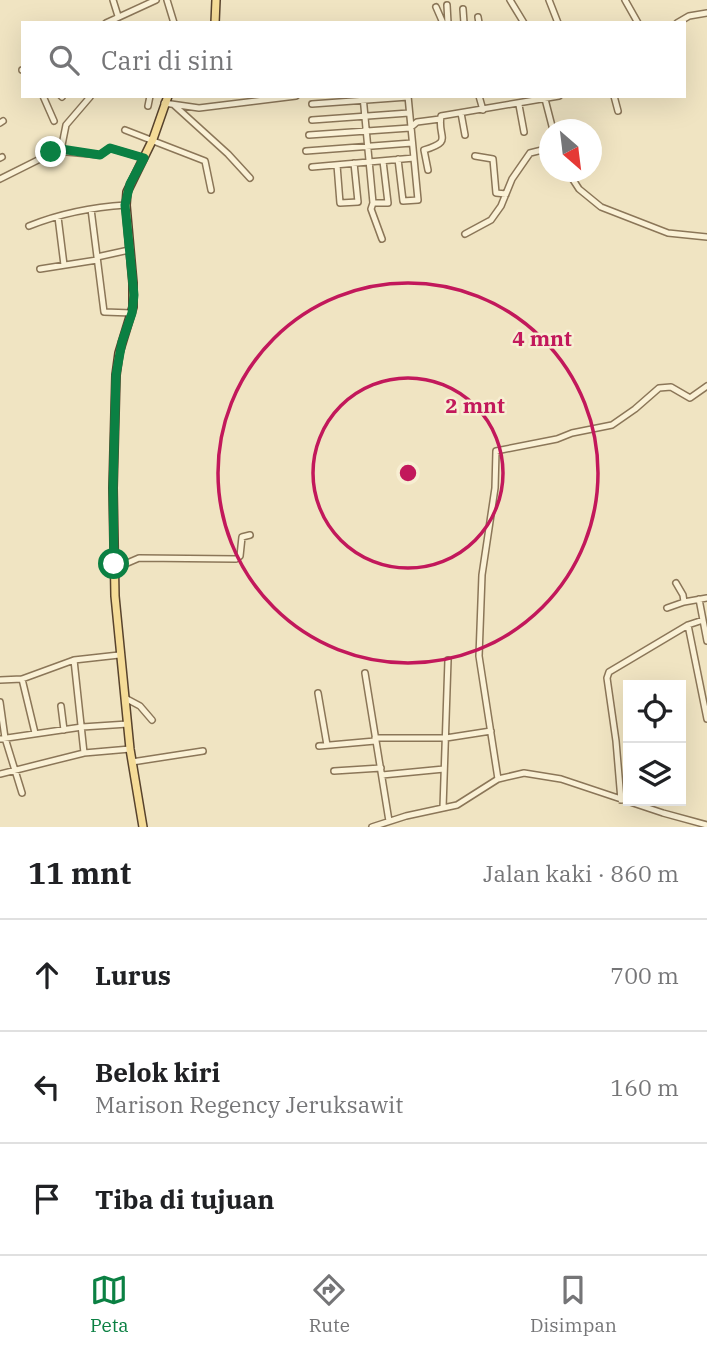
<!DOCTYPE html>
<html lang="id">
<head>
<meta charset="utf-8">
<style>
	body { margin:0; font-family:"IBM Plex Serif",serif; background:#f2f2f2; color:#202124 }
	.controls { position:absolute; right:21px; bottom:21px; display:grid; overflow:hidden; border-radius:0px; box-shadow:0 7px 28px #0002 }
	.controls button { width:63px; height:63px; display:grid; place-items:center; padding:0; border:0; border-bottom:2px solid #e0e0e0; background:#fff; color:#202124; font:35px sans-serif }
	.compass { position:absolute; left:539px; top:119px; width:63px; height:63px; border-radius:50%; background:#fff; box-shadow:0 7px 28px #0002; rotate:152deg }
	.stop { position:absolute; width:21px; height:21px; margin:-16px; border:5px solid #0b8043; border-radius:50%; background:#fff }
	.stop.end { background:#0b8043; border-color:#fff; box-shadow:0 2px 7px #0008 }
	.list { margin:0; padding:0; list-style:none }
	h2 { display:flex; justify-content:space-between; align-items:center; height:91px; margin:0; padding:0 28px; font-size:30px }
	h2 small { font-size:23px; font-weight:400; color:#757577 }
	.list li { display:grid; grid-template-columns:46px 1fr auto; gap:21px; align-items:center; box-sizing:border-box; height:112px; padding:0 28px; border-top:2px solid #e0e0e0 }
	.list b { display:block; font-size:26px; white-space:nowrap }
	.list p { margin:0; font-size:23px; white-space:nowrap; color:#757577 }
	.list em { font-size:23px; font-style:normal; color:#757577 }
	.icon { flex:none; width:38px; height:38px; fill:none; stroke:currentColor; stroke-width:2; stroke-linecap:round; stroke-linejoin:round }
	.map { position:relative; flex:none; width:707px; height:827px; overflow:hidden }
	.search { position:absolute; background:#fff; box-shadow:0 7px 28px #0002; left:21px; right:21px; top:21px; height:77px; display:flex; align-items:center; gap:18px; box-sizing:border-box; padding:0 24px; border-radius:0px; color:#757577; font-size:26px }
	.sheet { height:427px; background:#fff }
	nav { display:flex; justify-content:space-around; align-items:center; box-sizing:border-box; height:98px; border-top:2px solid #e0e0e0; background:#fff; font-size:19px; color:#757577 }
	nav a { display:grid; justify-items:center; gap:4px }
	nav .on { color:#0b8043 }
	.map>svg:first-child { display:block }
</style>
</head>
<body>
<div class="map">
<svg width="707" height="827" viewBox="0 0 707 827">
	<rect width="100%" height="100%" fill="#f0e4c2"/>
	<g fill="none" stroke-linecap="round" stroke-linejoin="round">
		<g stroke="#8b7658" stroke-width="8">
			<path id="minor" d="M113,0L118,16
				M167,0L174,23
				M510,0L524,23
				M549,0L558,23
				M625,0L638,23
				M447,5L448,23
				M436,7L443,23
				M463,9L464,23
				M478,17L479,23
				M106,23L156,0
				M677,23L689,16L707,13
				M22,70H23
				M43,96L54,121
				M61,96L62,97
				M363,96L373,203L371,209L382,239
				M479,96L483,110
				M614,96L618,111
				M545,99L553,130
				M164,103L199,108L296,96
				M312,104L408,97
				M174,105L228,154L250,178
				M519,105L524,132
				M148,106L150,96
				M461,113L465,135
				M312,120L409,113
				M0,123L3,121
				M125,130L205,161L211,190
				M309,135L410,128L417,122L440,119
				M61,150L66,125L90,97
				M306,151L412,143
				M475,156L493,159L496,193L506,194
				M0,158L2,157
				M398,159L403,201L418,200L408,96
				M337,165L340,203L358,202L354,163
				M312,167L414,158
				M428,170L424,150C454,141 437,138 441,116L559,96
				M568,172L579,189L601,207L668,233L707,237
				M0,179L56,151L100,155L110,148L144,158
				M373,203H388L383,161
				M91,209L104,312L132,313
				M58,217L64,265
				M29,226C59,214 93,207 126,205
				M465,234L491,220L501,206L512,179L530,153L550,148
				M97,257L129,250
				M40,269L97,260
				M114,563L125,564L139,558L236,559L240,556L242,537L250,535
				M676,583L683,595L684,602
				M699,599L707,641
				M667,608L684,602L707,598
				M688,625L707,719
				M74,660L84,753
				M365,673L389,821
				M22,679L35,733
				M0,680L22,679L74,660L119,655
				M318,693L327,745
				M125,698L140,706L152,720
				M0,702L5,738L22,793
				M61,706L64,730
				M375,738H446L491,731
				M0,739L82,727L128,724
				M319,746L375,741
				M132,762L203,751
				M334,771L381,768
				M0,774L84,753L130,749
				M382,775L444,769
				M498,779L479,656L482,575L495,488L496,451L557,439L572,433L612,425L635,409L659,388L671,387L690,398L707,386
				M621,800L616,741L607,678L609,672L688,625L703,620
				M443,808L448,660
				M372,827L406,816L457,805L498,779L524,773L561,779L663,813L707,825"/>
		</g>
		<g stroke="#58432d" stroke-width="10">
			<path id="major" d="M215,23L216,0
				M143,827L130,749L115,596L113,488L116,375L119,353L133,307V283L126,205L127,192L153,139L168,96"/>
		</g>
		<use href="#minor" stroke="#faf1d6" stroke-width="5"/>
		<use href="#major" stroke="#f5dc98" stroke-width="7"/>
	</g>
	<g fill="none" stroke-linecap="round" stroke-linejoin="round">
		<path stroke="#0b8043" stroke-width="9" d="M51,152L61,149L100,155L110,148L144,158L130,184L125,205L134,295L132,313L122,342L116,375L113,488L114,564"/>
	</g>
	<g fill="none" stroke="#c2185b" stroke-width="3.5">
		<circle cx="408" cy="473" r="95"/>
		<circle cx="408" cy="473" r="190"/>
	</g>
	<circle cx="408" cy="473" r="10" fill="#c2185b" stroke="#f7eed2" stroke-width="3.5"/>
	<g font-size="21" text-anchor="middle" font-weight="bold" fill="#c2185b" stroke="#f7eed2" stroke-width="5" stroke-linejoin="round" paint-order="stroke">
		<text x="542" y="346">4 mnt</text>
		<text x="475" y="413">2 mnt</text>
	</g>
</svg>
<div class="controls">
<button><svg class="icon" aria-label="locate" viewBox="0 0 24 24"><circle cx="12" cy="12" r="6"/><path d="M12 2v4M12 18v4M2 12h4M18 12h4"/></svg></button>
<button><svg class="icon" aria-label="layers" viewBox="0 0 24 24"><path d="M12 4l9 5-9 5-9-5zM3 14l9 5 9-5"/></svg></button>
</div>
<svg class="compass" viewBox="-18 -18 36 36"><path d="M0-13l5 13h-10z" fill="#e53935"/><path d="M0 13l5-13h-10z" fill="#757577"/></svg>
<div class="stop" style="left:114px;top:564px"></div>
<div class="stop end" style="left:51px;top:152px"></div>
<div class="search"><svg class="icon" aria-label="search" viewBox="0 0 24 24"><circle cx="10" cy="10" r="6"/><path d="M15 15l6 6"/></svg>Cari di sini</div>
</div>
<section class="sheet">
<h2>11 mnt<small>Jalan kaki · 860 m</small></h2>
<ul class="list">
<li><svg class="icon" aria-label="ahead" viewBox="0 0 24 24"><path d="M12 20V5M6 11l6-6 6 6"/></svg><div><b>Lurus</b></div><em>700 m</em></li>
<li><svg class="icon" aria-label="left" viewBox="0 0 24 24"><path d="M17 20v-9H6M10 6l-5 5 5 5"/></svg><div><b>Belok kiri</b><p>Marison Regency Jeruksawit</p></div><em>160 m</em></li>
<li><svg class="icon" aria-label="arrive" viewBox="0 0 24 24"><path d="M6 21V4h12l-3 4 3 4H6"/></svg><div><b>Tiba di tujuan</b></div></li>
</ul>
</section>
<nav>
<a class="on"><svg class="icon" aria-label="map" viewBox="0 0 24 24"><path d="M3 6l6-2 6 2 6-2v14l-6 2-6-2-6 2zM9 4v14M15 6v14"/></svg>Peta</a>
<a><svg class="icon" aria-label="directions" viewBox="0 0 24 24"><path d="M12 3l9 9-9 9-9-9zM9 14v-3h6M13 9l2 2-2 2"/></svg>Rute</a>
<a><svg class="icon" aria-label="saved" viewBox="0 0 24 24"><path d="M7 4h10v16l-5-4-5 4z"/></svg>Disimpan</a>
</nav>
</body>
</html>
